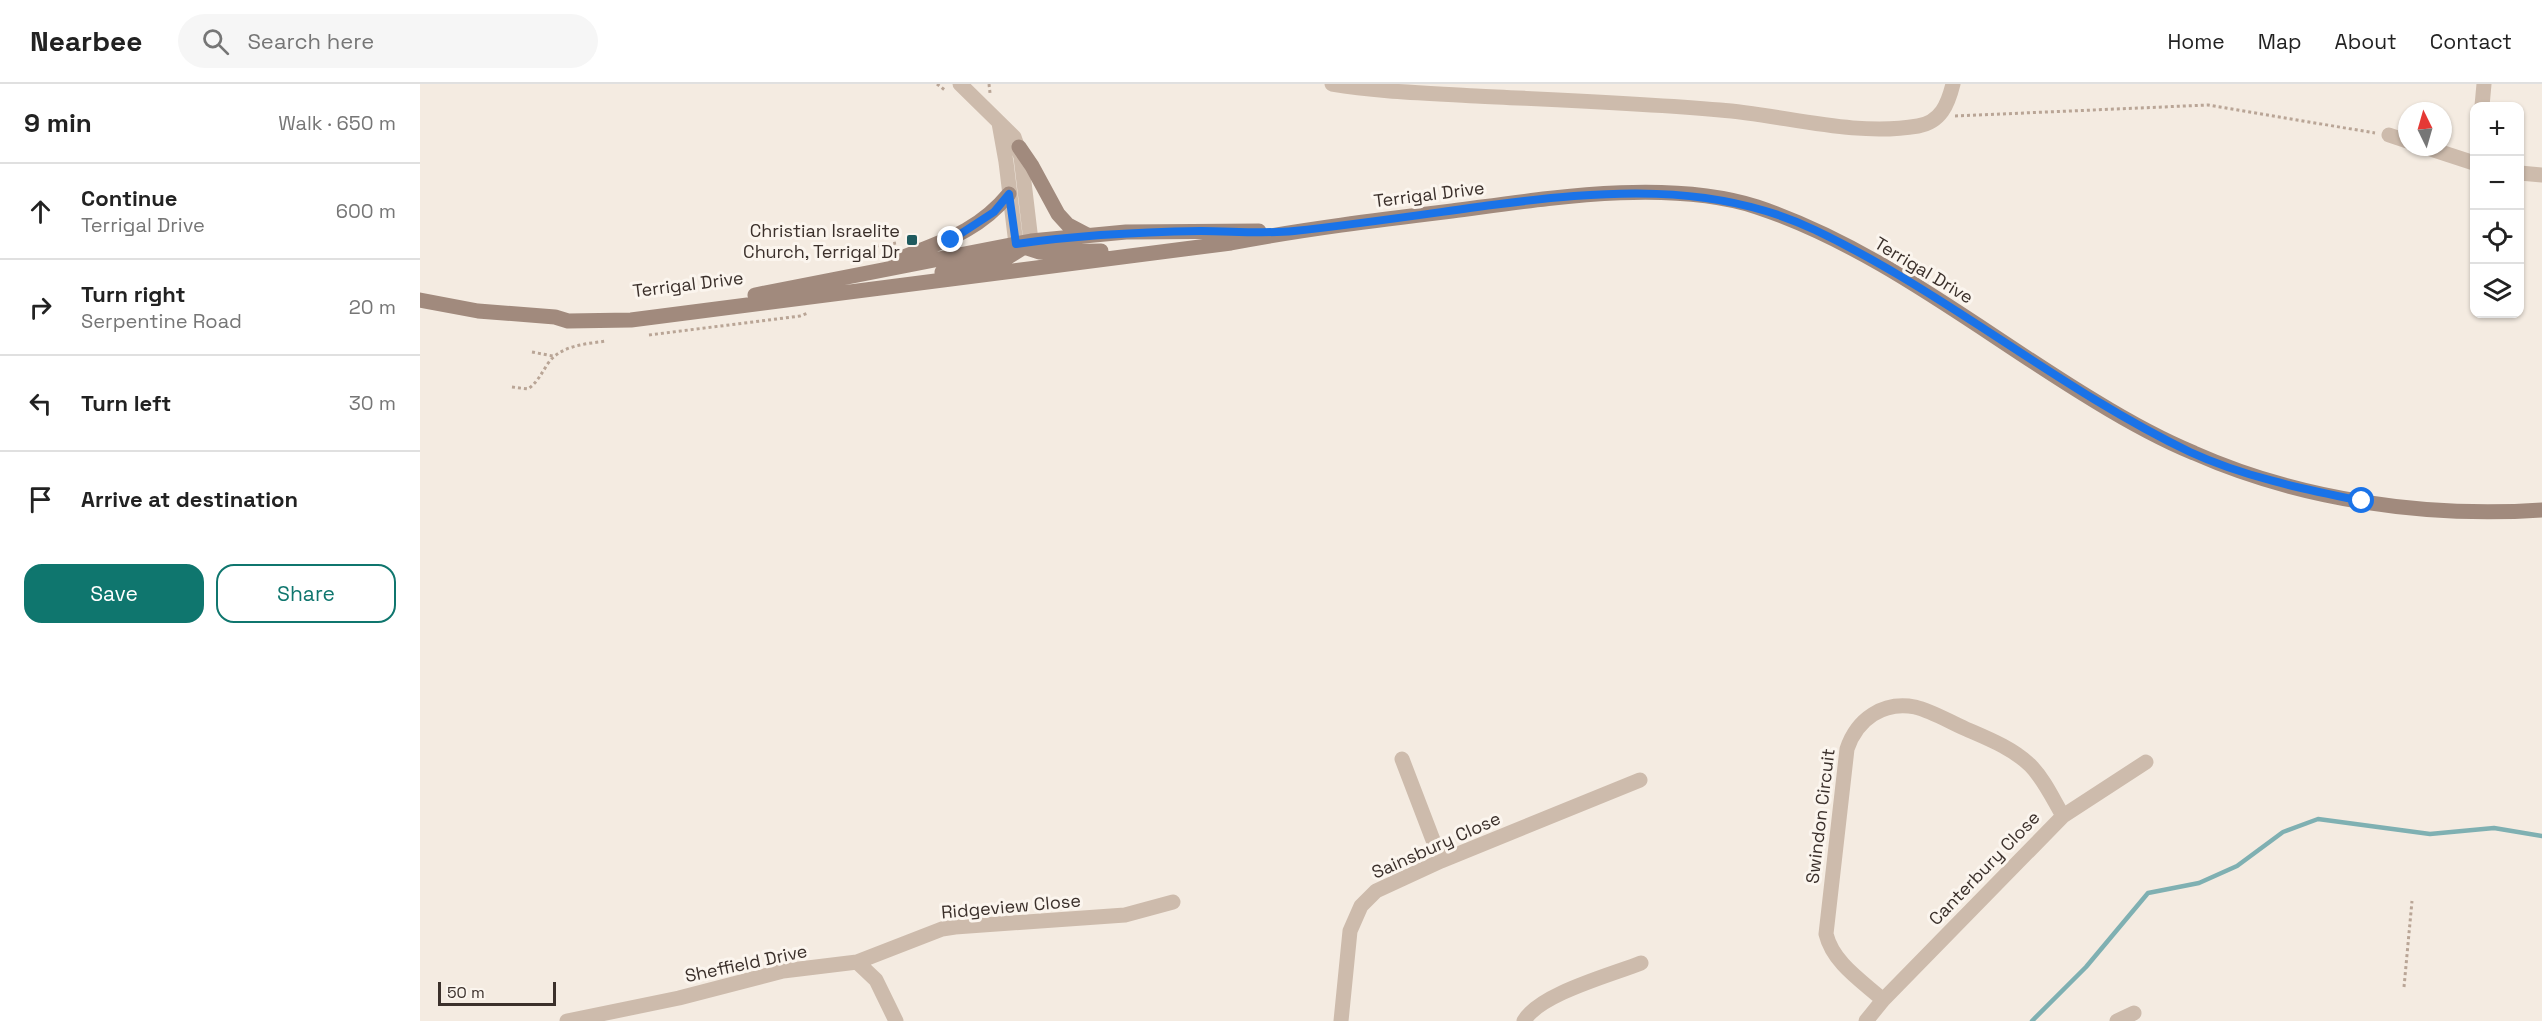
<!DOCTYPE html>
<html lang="en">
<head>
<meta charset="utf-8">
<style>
	body { margin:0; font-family:"Space Grotesk",sans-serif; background:#f6f6f6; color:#222 }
	.controls { position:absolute; right:18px; top:18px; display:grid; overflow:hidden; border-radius:12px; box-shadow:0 2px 4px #0004 }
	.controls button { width:54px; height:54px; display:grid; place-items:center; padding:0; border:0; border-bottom:2px solid #e0e0e0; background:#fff; color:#222; font:30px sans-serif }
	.compass { position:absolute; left:1978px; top:18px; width:54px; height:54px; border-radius:50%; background:#fff; box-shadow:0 2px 4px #0004; rotate:355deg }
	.scale { position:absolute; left:18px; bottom:15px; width:118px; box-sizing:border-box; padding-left:6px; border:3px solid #3b302b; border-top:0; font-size:16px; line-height:21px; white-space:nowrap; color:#3b302b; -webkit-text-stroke:4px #fbf5ee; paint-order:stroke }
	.stop { position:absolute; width:18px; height:18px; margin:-14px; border:4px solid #1a73e8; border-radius:50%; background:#fff }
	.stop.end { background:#1a73e8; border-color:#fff; box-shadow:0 2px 6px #0008 }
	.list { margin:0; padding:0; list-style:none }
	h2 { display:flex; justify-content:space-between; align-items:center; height:78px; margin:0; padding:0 24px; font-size:26px }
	h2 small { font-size:20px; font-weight:400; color:#767676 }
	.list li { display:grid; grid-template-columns:39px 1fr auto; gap:18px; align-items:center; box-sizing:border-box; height:96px; padding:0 24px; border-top:2px solid #e0e0e0 }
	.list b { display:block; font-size:22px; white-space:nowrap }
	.list p { margin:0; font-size:20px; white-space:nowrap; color:#767676 }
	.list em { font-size:20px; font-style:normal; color:#767676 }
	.actions { display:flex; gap:12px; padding:18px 24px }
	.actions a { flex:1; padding:14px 0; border:2px solid #0f766e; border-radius:18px; text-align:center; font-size:21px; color:#0f766e }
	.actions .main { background:#0f766e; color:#fff }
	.icon { flex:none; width:33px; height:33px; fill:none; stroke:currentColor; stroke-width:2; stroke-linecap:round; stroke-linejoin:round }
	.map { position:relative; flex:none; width:2122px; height:937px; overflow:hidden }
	header { display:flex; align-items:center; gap:36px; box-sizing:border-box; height:84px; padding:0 30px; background:#fff; border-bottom:2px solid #e0e0e0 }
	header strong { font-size:28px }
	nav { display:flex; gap:33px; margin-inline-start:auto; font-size:21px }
	.search { width:420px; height:54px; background:#f6f6f6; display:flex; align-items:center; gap:15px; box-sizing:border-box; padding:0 21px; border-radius:33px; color:#767676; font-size:22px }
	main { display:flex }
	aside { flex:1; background:#fff }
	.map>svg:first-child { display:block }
</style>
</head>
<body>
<header>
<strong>Nearbee</strong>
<div class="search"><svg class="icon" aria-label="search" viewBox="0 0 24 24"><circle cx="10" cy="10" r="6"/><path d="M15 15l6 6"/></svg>Search here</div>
<nav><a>Home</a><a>Map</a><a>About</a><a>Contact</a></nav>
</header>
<main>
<aside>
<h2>9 min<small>Walk · 650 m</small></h2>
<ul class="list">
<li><svg class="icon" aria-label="ahead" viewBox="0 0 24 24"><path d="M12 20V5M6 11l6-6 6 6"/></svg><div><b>Continue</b><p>Terrigal Drive</p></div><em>600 m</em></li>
<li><svg class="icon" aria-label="right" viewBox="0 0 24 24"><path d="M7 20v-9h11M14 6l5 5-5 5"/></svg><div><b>Turn right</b><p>Serpentine Road</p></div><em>20 m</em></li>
<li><svg class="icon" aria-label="left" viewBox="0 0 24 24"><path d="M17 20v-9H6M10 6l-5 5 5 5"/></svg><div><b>Turn left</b></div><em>30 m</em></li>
<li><svg class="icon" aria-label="arrive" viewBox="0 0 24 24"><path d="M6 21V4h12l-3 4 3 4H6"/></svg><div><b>Arrive at destination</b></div></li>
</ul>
<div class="actions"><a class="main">Save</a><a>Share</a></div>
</aside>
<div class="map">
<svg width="2122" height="937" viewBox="0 0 2122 937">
	<rect width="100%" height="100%" fill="#f4ebe1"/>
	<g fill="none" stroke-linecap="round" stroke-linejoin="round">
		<path stroke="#7fb0b2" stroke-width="4.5" d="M1612,937L1666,883L1728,809L1779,799L1817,782L1863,748L1898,735L2010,750L2074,744L2122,752"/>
		<path stroke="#b9a596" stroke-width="3" stroke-dasharray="3 3" stroke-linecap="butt" d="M517,0L526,7
			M569,0L570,9
			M1535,32L1788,21L1955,49
			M435,175L457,162L476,159
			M229,251L380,232L388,229
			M112,268L133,272
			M92,303L108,305C118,298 122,288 129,278C142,261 166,260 186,257
			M1984,903L1992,817"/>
		<path stroke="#cdbbac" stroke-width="15" d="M912,0C959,8 1008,9 1056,12C1137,16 1219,19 1300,26C1365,31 1433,53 1498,42C1521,38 1528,20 1533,0
			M2062,22L2064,0
			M1969,51L1987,57
			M2005,63L2054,79
			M2100,89L2122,91
			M982,675L1021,777
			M437,878L522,845L535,843L705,831L753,818
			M1463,916C1442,897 1413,879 1406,850L1427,665C1437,635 1463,617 1495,623C1512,627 1530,638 1546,645C1569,655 1592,664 1610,681C1624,695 1633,715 1643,732
			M147,937L259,914L363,887L437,878L456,896L476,937
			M921,937L930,847L941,822L956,807L1021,777L1220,696
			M1104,937C1119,910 1191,891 1221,879
			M1446,937L1463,916L1643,732L1726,678
			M1697,937L1714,929"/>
		<path stroke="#cdbbac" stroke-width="15" d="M540,0L594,53L601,73L611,157
			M579,39L586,78L596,160"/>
		<path stroke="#a18a7d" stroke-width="15" d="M599,63L612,82L638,130L648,141L667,151
			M598,161L619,168L681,167
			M476,176C520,158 557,149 589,110
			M522,188L585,175L609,160
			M335,211L611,157L706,148L839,147
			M0,216L58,227L135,233L148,237L211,236L811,159C884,145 958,136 1032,127C1124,115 1246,94 1337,123C1460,164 1565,251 1675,317C1706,336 1740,355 1774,369C1880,416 2006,434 2122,426"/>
	</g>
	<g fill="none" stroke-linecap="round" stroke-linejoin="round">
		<path stroke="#1a73e8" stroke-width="8" d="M531,156L574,128L589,110L596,160C657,151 719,148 781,147C811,147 843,150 874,147C940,140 1006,130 1072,121C1181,107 1293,97 1395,146C1527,209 1639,305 1770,368C1824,393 1884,405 1942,417"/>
	</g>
	<rect fill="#1f5a5e" stroke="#fbf5ee" stroke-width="2" x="486" y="150" width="12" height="12" rx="3"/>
	<g text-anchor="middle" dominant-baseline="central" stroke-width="6" stroke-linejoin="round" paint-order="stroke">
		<g font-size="18" fill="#3b302b" stroke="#fbf5ee">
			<text transform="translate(1009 110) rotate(-7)">Terrigal Drive</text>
			<text transform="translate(1504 186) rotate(31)">Terrigal Drive</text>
			<text transform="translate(268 200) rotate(-7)">Terrigal Drive</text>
			<text transform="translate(1400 732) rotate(-83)">Swindon Circuit</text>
			<text transform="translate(1016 761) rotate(-24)">Sainsbury Close</text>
			<text transform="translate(1564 784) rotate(-46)">Canterbury Close</text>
			<text transform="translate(591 822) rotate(-5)">Ridgeview Close</text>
			<text transform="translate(326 879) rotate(-12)">Sheffield Drive</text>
		</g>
		<g font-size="18" fill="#3b302b" stroke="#fbf5ee" text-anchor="end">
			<text x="480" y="146">Christian Israelite<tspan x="480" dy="21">Church, Terrigal Dr</tspan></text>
		</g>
	</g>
</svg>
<div class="controls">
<button>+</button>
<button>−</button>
<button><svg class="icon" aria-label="locate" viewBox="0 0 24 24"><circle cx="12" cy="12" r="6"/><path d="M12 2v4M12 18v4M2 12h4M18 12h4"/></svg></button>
<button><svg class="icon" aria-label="layers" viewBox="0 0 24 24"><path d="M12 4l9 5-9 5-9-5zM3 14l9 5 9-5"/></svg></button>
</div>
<svg class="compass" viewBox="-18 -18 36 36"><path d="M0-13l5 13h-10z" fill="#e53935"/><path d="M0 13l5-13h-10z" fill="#767676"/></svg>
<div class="scale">50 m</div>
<div class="stop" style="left:1942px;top:417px"></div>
<div class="stop end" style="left:531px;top:156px"></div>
</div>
</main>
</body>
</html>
